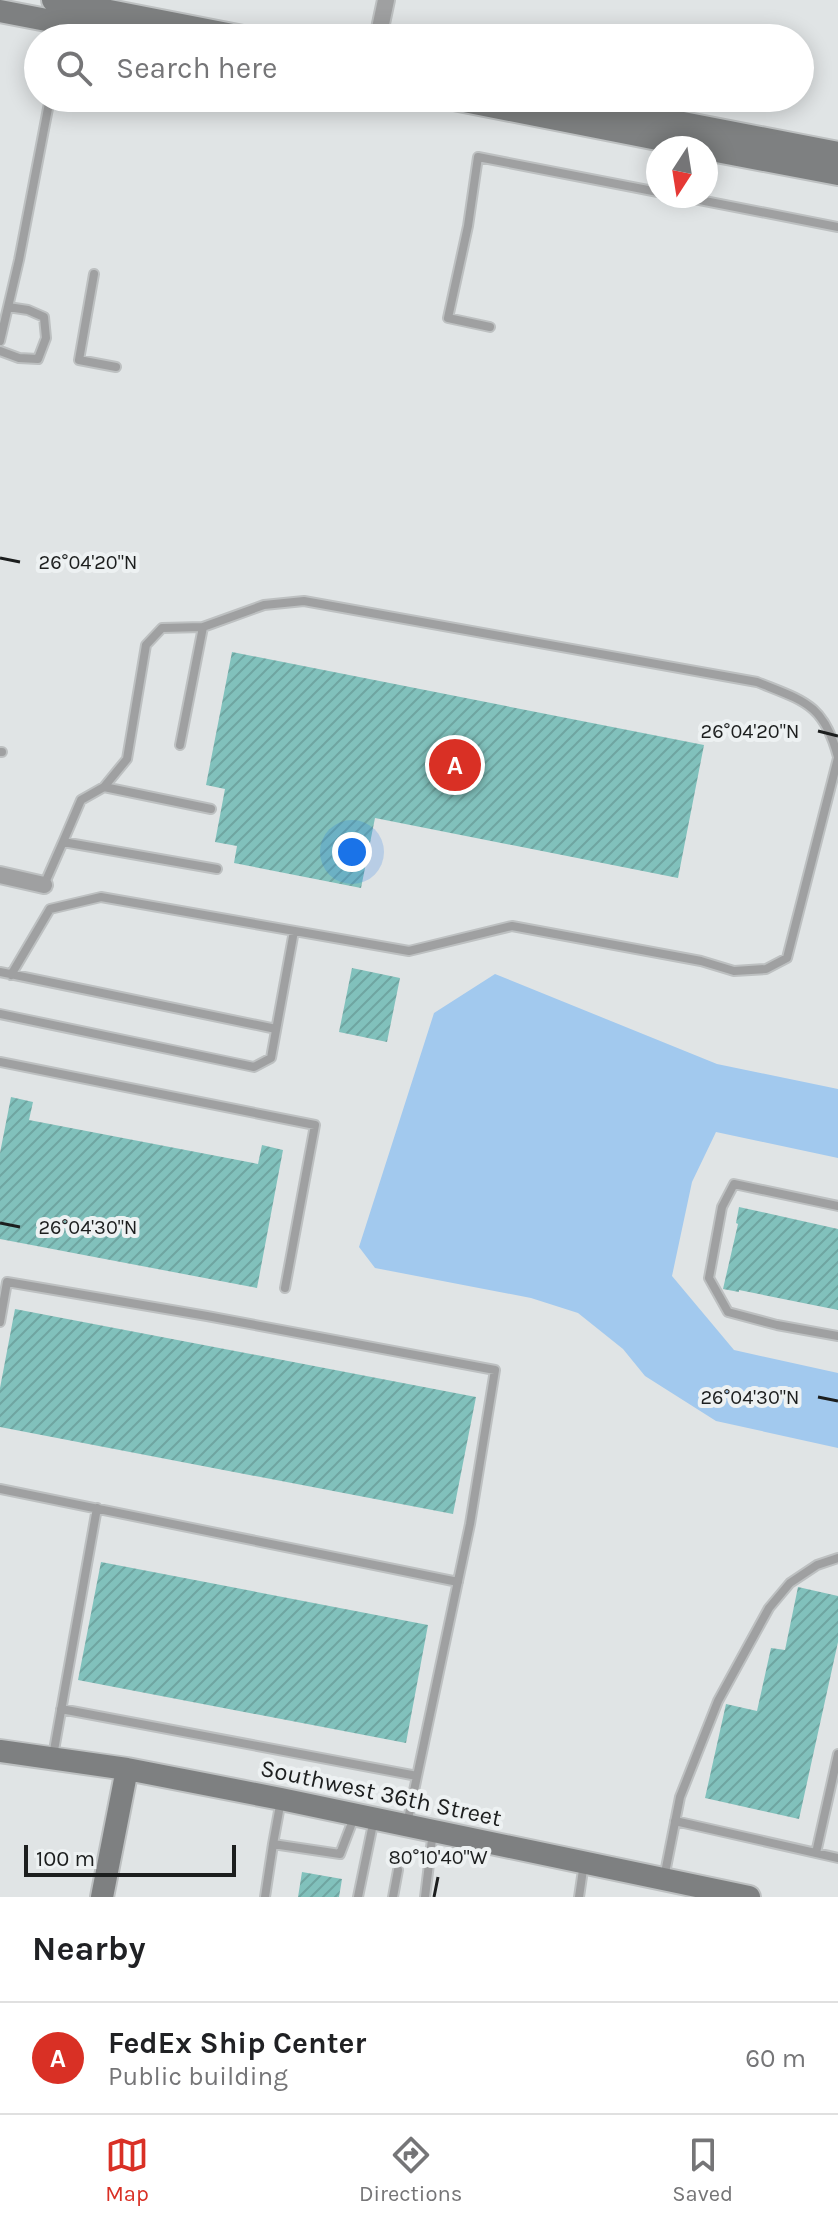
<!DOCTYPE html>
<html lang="en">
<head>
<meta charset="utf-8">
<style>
	body { margin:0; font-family:Karla,sans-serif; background:#f6f6f6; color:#202124 }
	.compass { position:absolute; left:646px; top:136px; width:72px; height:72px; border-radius:50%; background:#fff; box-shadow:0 4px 20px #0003; rotate:192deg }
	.scale { position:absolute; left:24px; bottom:20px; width:212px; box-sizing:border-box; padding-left:8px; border:4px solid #1c1e1e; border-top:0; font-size:22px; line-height:28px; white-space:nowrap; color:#1c1e1e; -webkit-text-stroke:6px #edf1f2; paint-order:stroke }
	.you { position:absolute; left:352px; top:852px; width:28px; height:28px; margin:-20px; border:6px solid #fff; border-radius:50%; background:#1a73e8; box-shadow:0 0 0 12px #1a73e833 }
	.badge { display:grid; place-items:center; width:52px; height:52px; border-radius:50%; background:#d93025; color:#fff; font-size:26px; font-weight:700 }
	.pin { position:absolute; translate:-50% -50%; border:4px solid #fff; box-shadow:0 2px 8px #0006 }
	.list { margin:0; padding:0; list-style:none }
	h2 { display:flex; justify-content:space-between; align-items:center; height:104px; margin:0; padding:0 32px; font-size:34px }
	h2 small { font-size:26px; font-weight:400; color:#757577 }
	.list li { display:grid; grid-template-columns:52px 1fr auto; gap:24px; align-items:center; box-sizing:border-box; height:112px; padding:0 32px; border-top:2px solid #e0e0e0 }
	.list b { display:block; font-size:30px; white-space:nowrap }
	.list p { margin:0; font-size:26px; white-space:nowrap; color:#757577 }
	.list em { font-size:26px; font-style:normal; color:#757577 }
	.icon { flex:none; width:44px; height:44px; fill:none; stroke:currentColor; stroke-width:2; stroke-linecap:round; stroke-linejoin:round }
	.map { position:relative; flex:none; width:838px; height:1897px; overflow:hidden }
	.search { position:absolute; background:#fff; box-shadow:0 4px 20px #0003; left:24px; right:24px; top:24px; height:88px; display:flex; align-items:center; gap:20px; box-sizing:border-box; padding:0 28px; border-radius:44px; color:#757577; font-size:30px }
	.sheet { height:216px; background:#fff }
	nav { display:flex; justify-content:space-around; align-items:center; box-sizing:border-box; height:112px; border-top:2px solid #e0e0e0; background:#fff; font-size:22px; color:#757577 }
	nav a { display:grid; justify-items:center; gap:4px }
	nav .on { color:#d93025 }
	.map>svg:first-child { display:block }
</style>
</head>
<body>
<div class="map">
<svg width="838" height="1897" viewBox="0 0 838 1897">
	<defs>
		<pattern id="building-hatch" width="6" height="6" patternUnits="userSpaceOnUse" patternTransform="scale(2)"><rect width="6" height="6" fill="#81c1bc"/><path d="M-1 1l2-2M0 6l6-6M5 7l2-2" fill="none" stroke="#6fa5a1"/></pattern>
	</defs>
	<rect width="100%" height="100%" fill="#e0e4e5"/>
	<path fill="#a2c9ee" d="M495,974L717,1064L838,1089V1158L716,1132L692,1182L672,1276L734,1350L838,1373V1448L716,1421L645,1376L623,1349L578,1313L531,1298L375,1268L359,1247L434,1013Z"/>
	<path fill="url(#building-hatch)" d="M232,652L704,745L678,878L375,818L361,888L234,863L237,846L215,842L225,789L206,785Z
		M352,968L400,978L387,1042L339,1032Z
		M11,1097L33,1102L29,1120L258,1164L262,1145L283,1150L257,1288L0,1239V1153Z
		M739,1207L838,1229V1310L739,1290V1292L723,1289L738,1224L736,1223Z
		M15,1309L476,1397L453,1514L0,1427V1388Z
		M101,1562L428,1625L406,1743L78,1680Z
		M798,1587L838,1596V1642L799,1819L705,1798L726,1704L757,1711L771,1648L785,1650Z
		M302,1872L342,1879L339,1897H298Z"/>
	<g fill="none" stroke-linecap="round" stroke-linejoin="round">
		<g stroke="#bdc0c1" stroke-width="12">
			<path id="lane" d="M679,196L838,227
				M94,274L79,360L116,367
				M490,327L448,318L468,226L478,157L658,192
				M0,341L19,260L50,98
				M0,351L19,358L38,359L46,338L44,317L28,310L8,307
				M203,627L264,605L304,601L757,682C804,701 824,704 838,757
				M0,752H2
				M104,787L127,759L146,645L162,628L203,627L180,745
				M63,842L81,800L104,787L211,809
				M44,885L63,842L217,869
				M0,972L276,1029
				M11,975L50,909L101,897L409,951L512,926L701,961L734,971L766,969L787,958L838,758
				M0,1014L254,1067L271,1058L294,931
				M0,1062L315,1125L285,1288
				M838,1206L734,1184L722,1207L709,1278L728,1312L777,1325L838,1336
				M0,1322L7,1282L207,1316L495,1370L470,1524L407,1824
				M0,1489L458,1582
				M61,1709L417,1776
				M53,1756L97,1508
				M281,1800L273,1844L340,1854L355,1815
				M675,1821L838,1858
				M816,1853L838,1754
				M664,1878L680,1797L718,1701L769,1608L790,1583L817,1565L838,1558
				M265,1897L273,1844
				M358,1897L374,1819
				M393,1897L398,1870
				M425,1897L433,1831
				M579,1897L584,1863"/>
		</g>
		<g stroke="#bdc0c1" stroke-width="20">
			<path id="street" d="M378,38L386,0
				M0,875L44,885"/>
		</g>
		<g stroke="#bdc0c1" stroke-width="26">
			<path id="secondary" d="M53,0L248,38
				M0,11L140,38
				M449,98L703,148
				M554,98L838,153
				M706,149L838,174
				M0,1751L127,1769L281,1799L749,1897
				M102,1897L127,1769"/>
		</g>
		<use href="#lane" stroke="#9fa0a1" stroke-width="8"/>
		<use href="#street" stroke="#9fa0a1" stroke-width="16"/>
		<use href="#secondary" stroke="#7e8081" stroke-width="22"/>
	</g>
	<path fill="none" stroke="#1c1e1e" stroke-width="3" d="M0,558L20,562M818,731L838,736M0,1223L20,1227M818,1397L838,1401M434,1897L438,1877"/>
	<g text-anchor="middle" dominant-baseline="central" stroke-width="8" stroke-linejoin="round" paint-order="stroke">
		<g font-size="24" fill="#1c1e1e" stroke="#edf1f2">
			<text transform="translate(381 1793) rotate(12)">Southwest 36th Street</text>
		</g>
	</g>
	<g font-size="20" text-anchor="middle" fill="#1c1e1e" stroke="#edf1f2" stroke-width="8" stroke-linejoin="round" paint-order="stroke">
		<text x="88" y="569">26°04'20"N</text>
		<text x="750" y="738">26°04'20"N</text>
		<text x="88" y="1234">26°04'30"N</text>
		<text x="750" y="1404">26°04'30"N</text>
		<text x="438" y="1864">80°10'40"W</text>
	</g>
</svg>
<svg class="compass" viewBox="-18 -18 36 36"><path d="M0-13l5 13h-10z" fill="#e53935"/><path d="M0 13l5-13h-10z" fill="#757577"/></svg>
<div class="scale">100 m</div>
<div class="you"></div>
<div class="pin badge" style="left:455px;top:765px">A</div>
<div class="search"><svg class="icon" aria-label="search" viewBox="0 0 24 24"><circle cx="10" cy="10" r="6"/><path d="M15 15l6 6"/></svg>Search here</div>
</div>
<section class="sheet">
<h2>Nearby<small></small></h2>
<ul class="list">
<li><span class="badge">A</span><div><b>FedEx Ship Center</b><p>Public building</p></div><em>60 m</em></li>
</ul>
</section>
<nav>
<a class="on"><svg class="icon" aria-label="map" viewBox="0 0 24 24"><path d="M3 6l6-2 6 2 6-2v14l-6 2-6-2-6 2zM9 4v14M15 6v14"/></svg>Map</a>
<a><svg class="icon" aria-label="directions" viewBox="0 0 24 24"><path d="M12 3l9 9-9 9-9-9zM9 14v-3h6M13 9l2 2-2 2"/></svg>Directions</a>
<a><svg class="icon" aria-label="saved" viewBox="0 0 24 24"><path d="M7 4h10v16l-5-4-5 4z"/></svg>Saved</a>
</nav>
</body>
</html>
